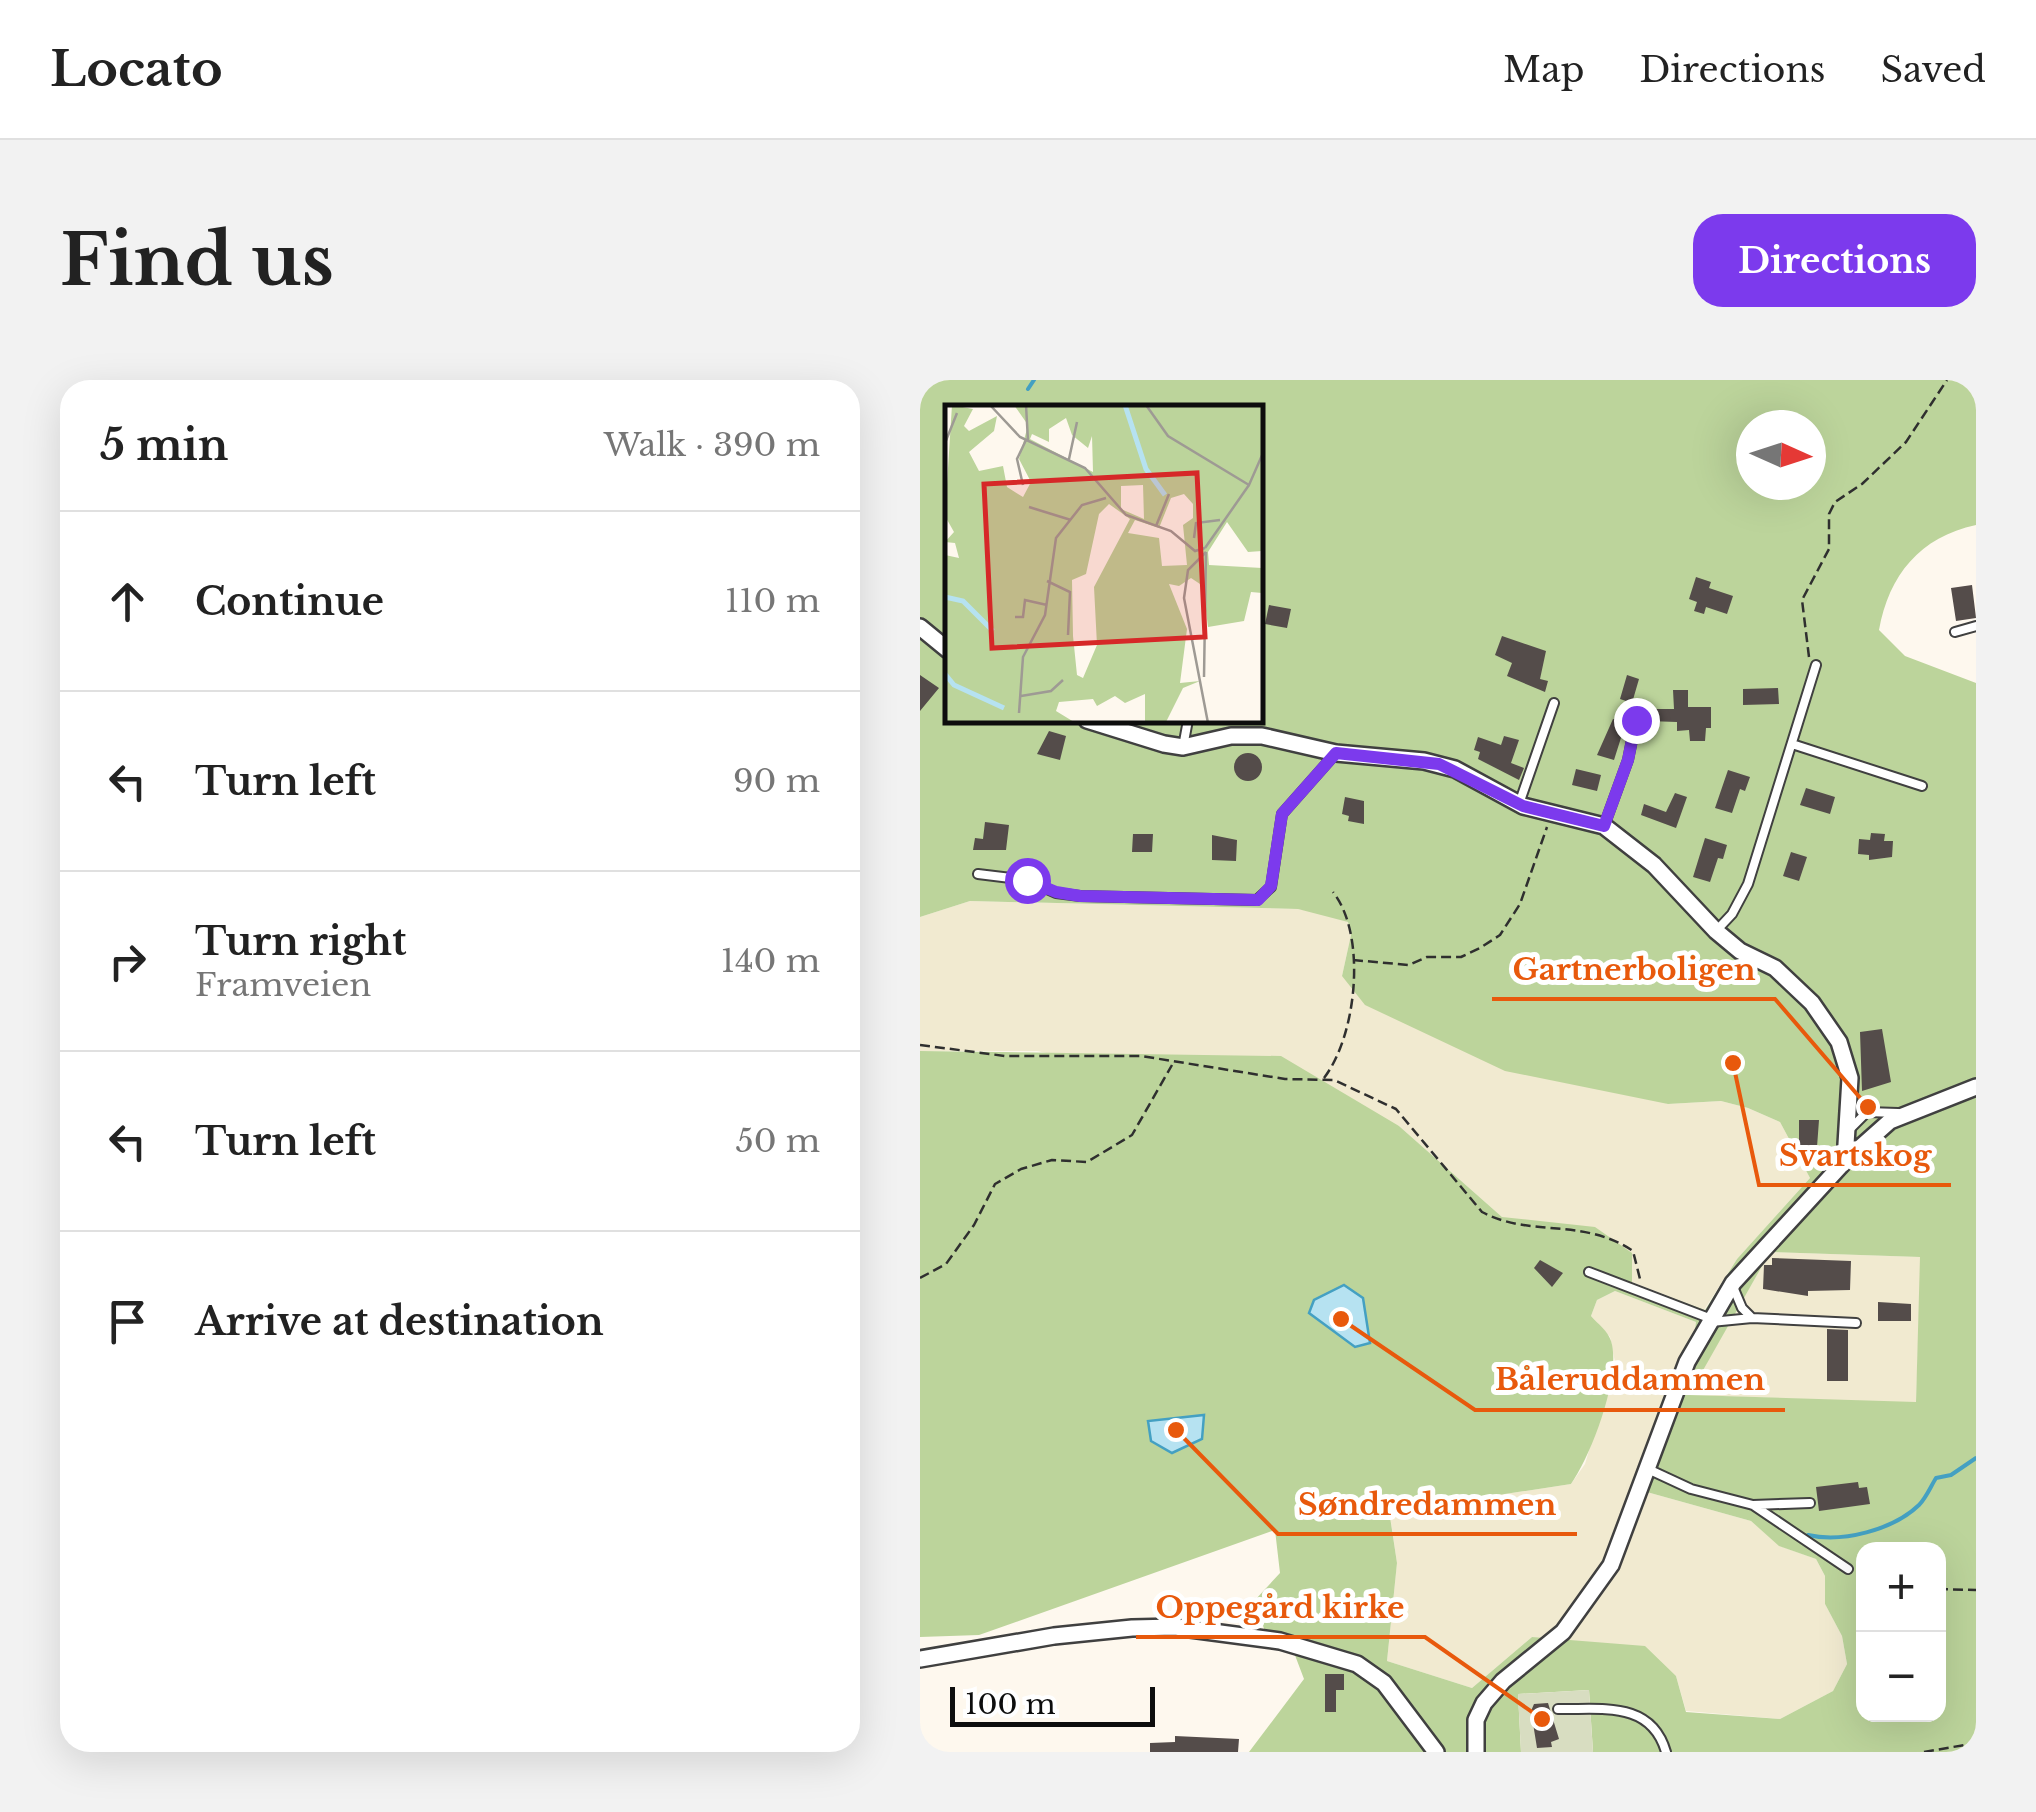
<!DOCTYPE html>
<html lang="en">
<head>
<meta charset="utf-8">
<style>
	body { margin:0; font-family:"Libre Baskerville",serif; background:#f2f2f2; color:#222 }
	.controls { position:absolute; right:30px; bottom:30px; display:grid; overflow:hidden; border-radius:20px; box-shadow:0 10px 40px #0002 }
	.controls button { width:90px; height:90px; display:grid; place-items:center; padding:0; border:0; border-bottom:2px solid #e0e0e0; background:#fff; color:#222; font:50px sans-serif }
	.compass { position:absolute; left:816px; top:30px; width:90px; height:90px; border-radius:50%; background:#fff; box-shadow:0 10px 40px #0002; rotate:93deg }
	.scale { position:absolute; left:30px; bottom:25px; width:205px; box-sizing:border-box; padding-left:10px; border:5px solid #0d0d0d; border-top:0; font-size:28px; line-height:35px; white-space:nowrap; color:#0d0d0d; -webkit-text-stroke:8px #fff; paint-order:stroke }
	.stop { position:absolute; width:30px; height:30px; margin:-22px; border:8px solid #7c3aed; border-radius:50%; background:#fff }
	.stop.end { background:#7c3aed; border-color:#fff; box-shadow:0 2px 10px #0008 }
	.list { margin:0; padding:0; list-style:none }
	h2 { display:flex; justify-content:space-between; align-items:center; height:130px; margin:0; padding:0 40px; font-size:42px }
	h2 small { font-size:32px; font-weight:400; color:#767676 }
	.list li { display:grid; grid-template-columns:65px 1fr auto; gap:30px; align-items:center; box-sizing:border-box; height:180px; padding:0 40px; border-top:2px solid #e0e0e0 }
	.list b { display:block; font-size:38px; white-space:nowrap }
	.list p { margin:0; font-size:32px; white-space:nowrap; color:#767676 }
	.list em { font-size:32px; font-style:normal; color:#767676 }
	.icon { flex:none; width:55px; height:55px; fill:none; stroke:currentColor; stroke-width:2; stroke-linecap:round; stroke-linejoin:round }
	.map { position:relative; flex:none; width:1056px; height:1372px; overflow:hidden; border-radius:30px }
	header { display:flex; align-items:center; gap:60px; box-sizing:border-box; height:140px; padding:0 50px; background:#fff; border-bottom:2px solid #e0e0e0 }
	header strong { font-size:48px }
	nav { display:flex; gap:55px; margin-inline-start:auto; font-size:35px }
	.intro { display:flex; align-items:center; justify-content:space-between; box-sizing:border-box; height:240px; padding:0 60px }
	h1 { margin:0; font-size:70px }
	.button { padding:25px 45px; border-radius:30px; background:#7c3aed; color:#fff; font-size:35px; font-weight:700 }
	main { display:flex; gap:60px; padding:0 60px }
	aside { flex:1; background:#fff; border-radius:30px; box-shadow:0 10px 40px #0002 }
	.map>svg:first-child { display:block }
</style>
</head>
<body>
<header>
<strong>Locato</strong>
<nav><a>Map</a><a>Directions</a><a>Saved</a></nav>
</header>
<div class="intro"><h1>Find us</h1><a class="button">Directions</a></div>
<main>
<aside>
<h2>5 min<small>Walk · 390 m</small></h2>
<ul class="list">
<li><svg class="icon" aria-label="ahead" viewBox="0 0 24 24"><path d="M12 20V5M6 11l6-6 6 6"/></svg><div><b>Continue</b></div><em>110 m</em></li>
<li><svg class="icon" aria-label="left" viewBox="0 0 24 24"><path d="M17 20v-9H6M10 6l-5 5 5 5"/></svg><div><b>Turn left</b></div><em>90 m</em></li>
<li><svg class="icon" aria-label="right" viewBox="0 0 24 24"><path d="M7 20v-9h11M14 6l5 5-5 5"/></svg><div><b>Turn right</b><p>Framveien</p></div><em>140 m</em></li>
<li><svg class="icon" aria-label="left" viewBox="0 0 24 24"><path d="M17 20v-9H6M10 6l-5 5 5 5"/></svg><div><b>Turn left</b></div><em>50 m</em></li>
<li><svg class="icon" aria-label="arrive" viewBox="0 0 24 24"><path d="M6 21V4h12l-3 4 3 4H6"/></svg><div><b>Arrive at destination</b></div></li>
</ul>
</aside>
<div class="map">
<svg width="1056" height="1372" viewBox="0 0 1056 1372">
	<rect width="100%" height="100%" fill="#fef8ee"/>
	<path fill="#f1ead0" d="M50,521L378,529L411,535L428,542L431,555L422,596L748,724L801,721L828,728L860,742L890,798L817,879L784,930L712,902L582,837L479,746L117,671H0V537Z
		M850,872L1001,877L996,1023L768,1015Z
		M695,911L776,942L774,956L716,1109L831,1141L860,1166L896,1179L905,1196V1224L922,1256L927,1284L913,1311L860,1339L766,1331L756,1296L612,1257L552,1308L467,1281L477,1183L467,1116L533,1122L651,1104L665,1084L695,982L690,957L671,936L677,920Z"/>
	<path fill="#bcd49b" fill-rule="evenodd" d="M0,0H1056V145C1000,157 969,195 959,250L985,276L1056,303V1372H673L669,1310L598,1314L601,1372H329L384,1299L373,1270L350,1268L335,1220L360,1193L355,1150L59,1255L0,1257V671L361,676L479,746L582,837L675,847L712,873V903L785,930L817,879L890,798L860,742L828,728L801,721L748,724L585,691L445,625L422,596L431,555L428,542L378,529L50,521L0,537ZM28,28H340V340H28ZM831,45H891V105H831ZM850,872L1000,877L996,1022L769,1015ZM695,911L776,942L774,956L716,1109L831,1141L859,1166L896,1179L905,1196V1224L922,1256L927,1284L913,1311L860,1339L766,1332L756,1296L725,1266L612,1257L552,1308L467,1281L477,1183L467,1117L533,1122L651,1104C671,1076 702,995 691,961C688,951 678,944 671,936L677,920ZM944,1170H1018V1334H944Z"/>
	<path fill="#d8ddc1" d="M669,1310L673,1372H601L598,1314Z"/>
	<path fill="#b6e2f1" stroke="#44a0c2" stroke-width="2.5" d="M424,905L443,918L450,963L435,967L389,933L394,920Z
		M284,1035L282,1059L252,1073L231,1061L228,1041Z"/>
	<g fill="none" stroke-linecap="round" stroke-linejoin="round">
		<path stroke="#44a0c2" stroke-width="4" d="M108,9L114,0
			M888,1155C922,1163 973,1150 999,1125C1006,1118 1011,1106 1016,1098L1031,1095L1056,1078"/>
	</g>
	<path fill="#544c4a" d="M776,197L791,202L789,208L813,216L807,234L786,227L784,234L774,231L777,222L769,219Z
		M1052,205L1056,238L1036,241L1031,208Z
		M349,225L371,229L367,248L345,244Z
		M582,256L626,271L620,299L628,301L625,312L587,296L592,283L575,275Z
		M0,295L19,308L0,331Z
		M707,295L719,299L712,323L700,319Z
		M858,308L859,324L823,325V309Z
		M753,310H768V327H791V348H786L785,361H770L769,350L757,351V342L728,341V329H754Z
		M693,339L706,342L694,380L677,375Z
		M129,351L146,356L140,380L117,374Z
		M584,356L599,360L591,383L604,388L599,400L558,379L560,372L554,370L558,357L581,365Z
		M314 387a14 14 0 1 1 28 0a14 14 0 1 1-28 0Z
		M656,389L681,395L677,411L652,405Z
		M808,390L830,397L825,411L820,409L812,433L795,428Z
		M886,408L915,417L910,434L880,425Z
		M755,413L767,417L756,448L721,435L724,424L746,432Z
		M425,417L444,421V444L428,441L429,436L422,434Z
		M65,442L89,445L86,470H53L55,458L63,459Z
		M951,453L965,454L964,461H973L972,477L949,480V475L938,474L939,459L950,460Z
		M213,454H233L232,472H212Z
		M292,455L317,460L316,481L292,480Z
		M785,458L807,465L803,479L798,478L790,502L773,497Z
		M871,472L887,477L879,501L863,496Z
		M962,649L971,702L942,711L940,652Z
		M879,740H899L897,767H879Z
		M852,878L931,881L930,910L888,911V916L843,909L844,885H852Z
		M620,880L643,893L632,907L614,888Z
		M958,922L991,924V941H958Z
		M907,949L928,950V1001H907Z
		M938,1102L939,1108L947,1107L950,1124L899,1131L896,1107Z
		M405,1294H424V1310H416V1332H405Z
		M628,1323L639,1359L631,1362L632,1367L617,1368L611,1331L614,1324Z
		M255,1356L319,1359L318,1372H230V1363L255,1362Z"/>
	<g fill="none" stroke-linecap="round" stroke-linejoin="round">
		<g stroke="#404040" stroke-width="12">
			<path id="lane" d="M1035,252L1056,246
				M872,364L1002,406
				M263,367L268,340
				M599,424L634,323
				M684,446L708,380L716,340
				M58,494L107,500L136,513L160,516L337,520L351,507L362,434L416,373
				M796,551L812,534L828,504L896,285
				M929,750L947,732L978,733
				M669,892L789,938
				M814,909L822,928L832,938
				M791,942L832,938L936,943
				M730,1090L771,1109L833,1125L928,1189
				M833,1125L890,1123
				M638,1329C681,1330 731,1320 746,1372"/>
		</g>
		<g stroke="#404040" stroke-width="20">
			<path id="street" d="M0,247L28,270
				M167,340L244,364L263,367L311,356H342L416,373L504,381L535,389L603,426L684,446L734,485L796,551L820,571L855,588L892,623L919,662L930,698L925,781
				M0,1279L134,1256L212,1248L255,1247L360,1261L437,1284L464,1303L516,1372
				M556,1372V1340L564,1323L583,1301L643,1252L691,1185L767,982L813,903L925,781L970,741L1056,707"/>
		</g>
		<path stroke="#2f2f2f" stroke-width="2.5" stroke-dasharray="10 5" stroke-linecap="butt" d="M889,277L882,220L909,169V134L915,122L942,104L986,62L1027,0
			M433,580L489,585L507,577H541L560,568L580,555L600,524L627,447
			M0,665L85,676H221L365,699L414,700L476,729L562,832C611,858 662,837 713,871L720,899
			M404,698C437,655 447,555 413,512
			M0,898L26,884L54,845L75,804L101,789L132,780L167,782L212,755L252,685
			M1018,1209L1056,1210
			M1004,1372L1056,1363"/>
		<use href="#lane" stroke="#fff" stroke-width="8"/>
		<use href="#street" stroke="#fff" stroke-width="15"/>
	</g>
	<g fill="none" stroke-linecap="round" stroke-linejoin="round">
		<path stroke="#7c3aed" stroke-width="12" d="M107,500L136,512L160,516L338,520L351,506L362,434L416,373L519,384L603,426L684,446L708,380L716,340"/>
	</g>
	<g transform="translate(25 25)">
		<rect width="318" height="318" fill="#fef8ee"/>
		<path d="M7,0L28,4L19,21L24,26L52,11L49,26L24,47L34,66L58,61L62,82L78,92L86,77L74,54L83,20L69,0H317V146L303,147L282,117L263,147L264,160L317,163V188L306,187L299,216L263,222L258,181L246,173L234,181L224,179L242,224L235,278L255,276L238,283L221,317H200V289L180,298L170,291L152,301L148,294L114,297L111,306L129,317H0V150L14,153L10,138L0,137L9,127L0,111ZM121,13L127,30L143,43L147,31L148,67L85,34L87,29L104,37V24ZM198,80L199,114L176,104V81ZM239,89L248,99V113L238,120L242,160L217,161L214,133L183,128L190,115L214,123L226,93ZM164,99L185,114L149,182L152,240L138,273L132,270L128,231L127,175L141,169L154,109Z" fill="#bcd49b" fill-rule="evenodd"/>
		<path fill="none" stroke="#b6e2f1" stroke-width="5" d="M180,0L201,64L220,90M0,192L18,196L48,226M0,269L9,280L59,303"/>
		<path fill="none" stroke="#9e9a94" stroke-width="2.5" d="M45,0L75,32L140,63L181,110L226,126L250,146L260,143M81,0L83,36M201,0L223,31L304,80L318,48M0,38L12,8M124,54L132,17M78,80L72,54L81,35M84,102L126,115M211,121L224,89M249,133L251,118L275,115M260,143L304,80M261,147L243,165L239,193L263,318M102,176L125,187L123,230M70,212H78L80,195L102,200M259,272L261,147M76,291L106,286L118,275M74,308L78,252L100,210L111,133L137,100L161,93"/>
		<path fill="#d62828" fill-opacity="0.15" stroke="#d62828" stroke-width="5" d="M252,68L260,232L47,243L39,79Z"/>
		<rect width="318" height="318" fill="none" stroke="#0d0d0d" stroke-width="5"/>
	</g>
	<path fill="none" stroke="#e8590c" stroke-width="4" d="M948 727L855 619H572M813 683L839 805H1031M421 939L555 1030H865M256 1050L358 1154H657M622 1339L505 1257H216"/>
	<g fill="#e8590c" stroke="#fff" stroke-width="4">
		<circle cx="948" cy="727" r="10"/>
		<circle cx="813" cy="683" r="10"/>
		<circle cx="421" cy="939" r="10"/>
		<circle cx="256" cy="1050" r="10"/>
		<circle cx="622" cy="1339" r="10"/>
	</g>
	<g font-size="30" text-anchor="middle" font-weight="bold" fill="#e8590c" stroke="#fff" stroke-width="10" stroke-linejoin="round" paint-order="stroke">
		<text x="714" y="600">Gartnerboligen</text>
		<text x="935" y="786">Svartskog</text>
		<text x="710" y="1010">Båleruddammen</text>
		<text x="507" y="1135">Søndredammen</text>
		<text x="360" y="1238">Oppegård kirke</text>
	</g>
</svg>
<div class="controls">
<button>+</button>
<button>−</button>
</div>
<svg class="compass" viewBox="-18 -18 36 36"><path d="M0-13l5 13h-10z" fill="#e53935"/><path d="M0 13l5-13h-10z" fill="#767676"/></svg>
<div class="scale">100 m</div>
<div class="stop" style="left:107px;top:500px"></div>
<div class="stop end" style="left:716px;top:340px"></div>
</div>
</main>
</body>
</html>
